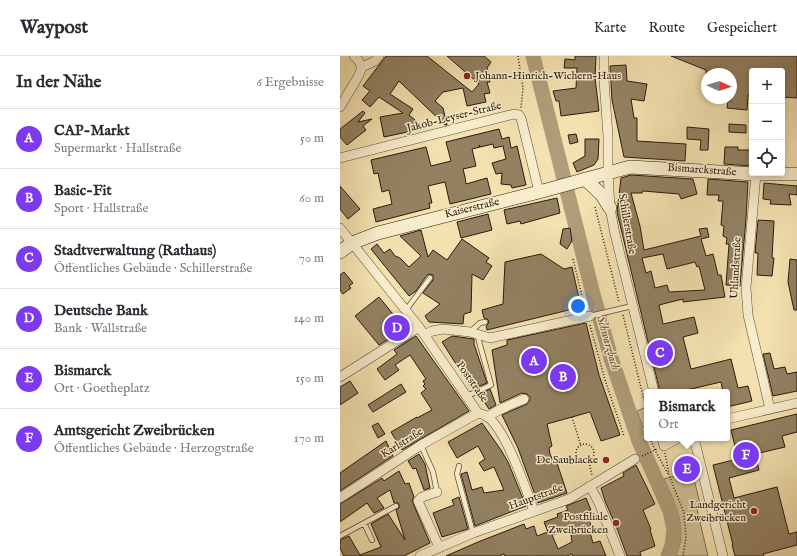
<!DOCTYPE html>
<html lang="de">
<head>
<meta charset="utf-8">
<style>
	body { margin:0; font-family:"IM FELL English",serif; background:#f7f7f7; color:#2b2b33 }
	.controls { position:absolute; right:12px; top:12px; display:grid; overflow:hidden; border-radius:4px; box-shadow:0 2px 6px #0003 }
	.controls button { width:36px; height:36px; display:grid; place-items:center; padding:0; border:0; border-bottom:1px solid #e1e1e2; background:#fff; color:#2b2b33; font:20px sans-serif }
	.compass { position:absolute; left:361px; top:12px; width:36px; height:36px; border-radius:50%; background:#fff; box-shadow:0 2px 6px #0003; rotate:93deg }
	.you { position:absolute; left:238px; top:250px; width:14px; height:14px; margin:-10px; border:3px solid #fff; border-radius:50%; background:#1a73e8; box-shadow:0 0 0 6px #1a73e833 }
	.badge { display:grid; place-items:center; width:26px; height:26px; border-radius:50%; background:#7c3aed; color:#fff; font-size:13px; font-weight:700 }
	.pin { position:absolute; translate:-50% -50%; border:2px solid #fff; box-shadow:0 1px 4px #0006 }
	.popup { position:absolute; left:304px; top:333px; width:86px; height:52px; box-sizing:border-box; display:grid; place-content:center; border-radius:4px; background:#fff; filter:drop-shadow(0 1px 3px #0005); font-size:13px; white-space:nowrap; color:#7c7c81 }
	.popup b { font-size:15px; color:#2b2b33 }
	.popup::after { content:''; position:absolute; left:50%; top:100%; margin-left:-8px; border:8px solid transparent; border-top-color:#fff }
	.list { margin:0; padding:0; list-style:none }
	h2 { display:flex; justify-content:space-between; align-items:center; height:52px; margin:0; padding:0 16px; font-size:17px }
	h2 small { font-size:13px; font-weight:400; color:#7c7c81 }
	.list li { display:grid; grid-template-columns:26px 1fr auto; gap:12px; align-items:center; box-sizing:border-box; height:60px; padding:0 16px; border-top:1px solid #e1e1e2 }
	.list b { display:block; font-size:15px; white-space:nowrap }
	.list p { margin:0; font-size:13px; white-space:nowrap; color:#7c7c81 }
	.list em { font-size:13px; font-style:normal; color:#7c7c81 }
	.icon { flex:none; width:22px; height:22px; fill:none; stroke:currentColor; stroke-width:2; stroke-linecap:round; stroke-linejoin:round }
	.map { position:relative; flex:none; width:457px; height:500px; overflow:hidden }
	header { display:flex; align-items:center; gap:24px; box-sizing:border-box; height:56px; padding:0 20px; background:#fff; border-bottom:1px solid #e1e1e2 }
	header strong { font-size:19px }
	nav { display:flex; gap:22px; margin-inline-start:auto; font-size:14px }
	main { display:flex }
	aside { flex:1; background:#fff }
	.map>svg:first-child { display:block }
</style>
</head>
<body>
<header>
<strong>Waypost</strong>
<nav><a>Karte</a><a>Route</a><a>Gespeichert</a></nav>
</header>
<main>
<aside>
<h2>In der Nähe<small>6 Ergebnisse</small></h2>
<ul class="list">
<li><span class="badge">A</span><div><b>CAP-Markt</b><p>Supermarkt · Hallstraße</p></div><em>50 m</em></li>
<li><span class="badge">B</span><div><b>Basic-Fit</b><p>Sport · Hallstraße</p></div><em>60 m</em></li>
<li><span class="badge">C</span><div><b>Stadtverwaltung (Rathaus)</b><p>Öffentliches Gebäude · Schillerstraße</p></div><em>70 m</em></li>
<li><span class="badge">D</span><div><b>Deutsche Bank</b><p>Bank · Wallstraße</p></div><em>140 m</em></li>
<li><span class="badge">E</span><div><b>Bismarck</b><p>Ort · Goetheplatz</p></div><em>150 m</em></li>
<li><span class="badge">F</span><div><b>Amtsgericht Zweibrücken</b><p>Öffentliches Gebäude · Herzogstraße</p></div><em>170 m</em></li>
</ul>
</aside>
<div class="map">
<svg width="457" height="500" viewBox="0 0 457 500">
	<rect width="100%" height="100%" fill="#f3e1b0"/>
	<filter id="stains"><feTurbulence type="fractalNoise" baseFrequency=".005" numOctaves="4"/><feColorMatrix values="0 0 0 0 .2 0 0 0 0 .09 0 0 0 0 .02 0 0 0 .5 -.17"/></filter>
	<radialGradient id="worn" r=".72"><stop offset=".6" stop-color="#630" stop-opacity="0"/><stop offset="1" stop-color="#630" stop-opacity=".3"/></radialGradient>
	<path fill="#d1bf94" stroke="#7e6c50" d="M304,352L307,360V370L303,372L297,355Z
		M352,415L360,448L356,449L368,500H336C348,472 335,448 324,423Z"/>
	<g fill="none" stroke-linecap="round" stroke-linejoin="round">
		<path stroke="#af9d79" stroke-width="15" d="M193,0L253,238L271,302L299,385L330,455L334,474L332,490L328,500"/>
	</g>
	<path fill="#938162" stroke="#2b1a0d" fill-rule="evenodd" d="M46,0H87L132,36L139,28L107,0H144L151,6L147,12L150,26H147L150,37L144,38L146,46L127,50L123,32L103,36L95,45L103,52L107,69H105L59,25L50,38L73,53L69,59L75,64L77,74L44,81L40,61L63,57L39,41L30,51L22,44L30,35L23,30Z
		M235,0H256L255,22L259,55L221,60L219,45H216L213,35L236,32L237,12H224L225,3L235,4Z
		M331,0H457V42L442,41V15H412V39H408L407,54L387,52L388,45H391V18H366V14Z
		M286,9L287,25L307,28L304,45L291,43L294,62H297V85L346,88L345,105L284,101L272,44L270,10Z
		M23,55L25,57L18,66L32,63L23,70L26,74L7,89L0,81V73Z
		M389,68L406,69V77L389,76Z
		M347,71L369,73L368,94H360L361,84L347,83Z
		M159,73L162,83L169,81L171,92L177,90L186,129L172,132L171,129L161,128L162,117L156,118L152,107L166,103L163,90L154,92L153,88L140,91L139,89L140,91L132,93L136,110L123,113L125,121L126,128L147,122L151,138L110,148L105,126L88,130L92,147H89L90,152L36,166L33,153L52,148L49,134L42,136L38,117L34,118L31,104L86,91L91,110L111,105L106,86Z
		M236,78L238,86L230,88L228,79Z
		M245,83H259L258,103L254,109L237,116L233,107L245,100Z
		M385,91H398V94H412V110L384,108Z
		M291,119L353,123L357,138L341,143L339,138L303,135L302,137H291L300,170L304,194L361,180L359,173L367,172L369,181L361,183L366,200L373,198L378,219H381L385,241L343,246V243L319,249L323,268L354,261L358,277L343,281L351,313L391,303L398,332L408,330L412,345L387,351V336H383L381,326L338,336H320L277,156L281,122ZM323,198L327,213L355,206L357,211L359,210L365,234L329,236L327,229L315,232L311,215L306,217L302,202Z
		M368,123L408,126L406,163L400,230L386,229L389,188H386L387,182L383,180L384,170L381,169L383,145H378L379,139H367Z
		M424,127L457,130V139L449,138L451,149L430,148L431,144L423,143Z
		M0,130L20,153L8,163L0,153Z
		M217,142L220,157L181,168L180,165L167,168L164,154Z
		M148,158L152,174L121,182L117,166Z
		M418,164L434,165L432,202H434L432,220L417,219L418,197H415Z
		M230,172L232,185L227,193L220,188L223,173Z
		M81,174L88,201L93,194L107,204L122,183L149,202L146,206L152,210L143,224L132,218L131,256L124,258L123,268L89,266L85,260L100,248L83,237L93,224V219L90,218L87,219L76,235L69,240L31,193L37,188L44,197L50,193L55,200L60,202L69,211L81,200L60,180Z
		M201,198L224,213L232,211L241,251L147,274L146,270L148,268L149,265L147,263L144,262L142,254L163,248L165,206Z
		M450,203L457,204V254H454L448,226Z
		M4,216L13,227L9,230L11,232L3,238L0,234V219Z
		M39,241L65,273L39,289L15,260Z
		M246,267L259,319L280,379L261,385L250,356L207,368L212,390L209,392L210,398L213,405L216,404L227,437L198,447L178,392L162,359L187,348L190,344V341L187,338L182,337L160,347L152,294L167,289V284Z
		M76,280L129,355L62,394L51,376L77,361V362L92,354L81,337L86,333L83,330L85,328L83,325L86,323L70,299L55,309L59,314L45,324L37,313L57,298L54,294Z
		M112,280L134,283V288L147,327L132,333L102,286Z
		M430,297L434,313L445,311L447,318L457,316V335L433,340L423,298Z
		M10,325L18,337L0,349V331Z
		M61,328L66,336L33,356L28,349Z
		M150,333L156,349L149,353L145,347L143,346L139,339Z
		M457,358V376L442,380L445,391L415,398L419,414L389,422L394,442L437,431L449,478L457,476V489L423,498L424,500H395L392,489H393L373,409L398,403L391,374Z
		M38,367L45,378L38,382L32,370Z
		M142,367L161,394L168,406L186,450L135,470L121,418L127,416L132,434L142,431L144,437L164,434L154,411L144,415L139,407L145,403L138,390L117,402L108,386Z
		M46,385L53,400L0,435V417Z
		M79,398L85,408L90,432L84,434L76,412L73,413L68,405Z
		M296,409L315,448L303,454L311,473L310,474L315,490L300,496L301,500H287L278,475L265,445L261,432L284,420L283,417Z
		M59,415L65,428L69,427L74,441L72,444L73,447L90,487L64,500H4L0,492V484L9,480L20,499L41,491L31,468L48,458L65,484L56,454L59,452V449L58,447H54L50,434L37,442L44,452L34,457L27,447L0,466V448L42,422L44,425Z
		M119,441L128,473L102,481L93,457L114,449L112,444Z
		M246,442L251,454L246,456L252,472L249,473L253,487L260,485L266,500H233L232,498L227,500H165L164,498L159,500H106L138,486L184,468L186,473L194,470L197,480L208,476L204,466L218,461L217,458L228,454L226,450ZM230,472L232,486L218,493L212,479Z"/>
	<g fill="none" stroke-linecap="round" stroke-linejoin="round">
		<g stroke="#5d4c36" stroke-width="6">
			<path id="lane" d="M66,254L90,222
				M250,260L292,250
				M130,276L140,267L145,266
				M127,340L151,329L137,278
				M81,389L93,416L97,436
				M119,410L117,418L133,477
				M24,467L32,484
				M0,480L56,450"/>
		</g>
		<g stroke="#5d4c36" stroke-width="10">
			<path id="street" d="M14,0L18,4L22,11
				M264,0V24L268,80V116L270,152L275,178L314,336
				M0,51L18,21L22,11L35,5L39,0
				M0,102L174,58L179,59L181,62L199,136
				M416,118L406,232L408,259L430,353
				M0,172L79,271L138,357C141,358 145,359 147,360C166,374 186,433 194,455
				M85,279L92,275L103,273L130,276L150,282L250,260
				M0,321L79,271
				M147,361L161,353L184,343
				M387,363L457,347
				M322,382L324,390L338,382
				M354,382L383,500
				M250,430L259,447L280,500
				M97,436L82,441L78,445L99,491
				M0,442L81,389L138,357
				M80,500L133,477L229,443L295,403"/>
		</g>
		<g stroke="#2b1a0d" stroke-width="14">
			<path id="secondary" d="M245,123L262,139L270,152
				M0,196L12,187L38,177L199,136L290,111L416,118H457"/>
		</g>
		<path stroke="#2b1a0d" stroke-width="1.5" stroke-dasharray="1 2" stroke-linecap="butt" d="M178,0L183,32L181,52
			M255,151L279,246
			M233,203L245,252
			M283,259L305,348L307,350
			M250,269L265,324L284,380
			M232,361L241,390
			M310,382L315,394L328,418
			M236 397a9 9 0 1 1 18 0a9 9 0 1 1-18 0Z
			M325,397L329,419L344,457L346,482L343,500
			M302,400L317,393
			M249,406L252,419"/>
		<use href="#lane" stroke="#f7eccc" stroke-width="4.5"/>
		<use href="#street" stroke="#f7eccc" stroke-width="9"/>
		<use href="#secondary" stroke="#f7eccc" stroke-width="13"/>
	</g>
	<g fill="#8f2418" stroke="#f7eccc" stroke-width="1.5">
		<circle cx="127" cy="20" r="4"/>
		<circle cx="266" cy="404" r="4"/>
		<circle cx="414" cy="455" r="4"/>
		<circle cx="276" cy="467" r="4"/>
	</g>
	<g text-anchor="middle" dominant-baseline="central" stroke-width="3" stroke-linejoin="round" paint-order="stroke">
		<g font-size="11" fill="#2b1a0d" stroke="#f7eccc" text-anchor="end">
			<text x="135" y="20" text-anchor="start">Johann-Hinrich-Wichern-Haus</text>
			<text x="258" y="404">De Saublacke</text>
			<text x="406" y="449">Landgericht<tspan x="406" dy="13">Zweibrücken</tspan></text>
			<text x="268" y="461">Postfiliale<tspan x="268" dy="13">Zweibrücken</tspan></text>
		</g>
		<g font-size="11" fill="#2b1a0d" stroke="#f7eccc">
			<text transform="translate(114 61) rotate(-14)">Jakob-Leyser-Straße</text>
			<text transform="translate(362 114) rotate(4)">Bismarckstraße</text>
			<text transform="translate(132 152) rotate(-14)">Kaiserstraße</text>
			<text transform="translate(287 168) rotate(80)">Schillerstraße</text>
			<text transform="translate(396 212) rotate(-87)">Uhlandstraße</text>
			<text transform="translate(132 326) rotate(55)">Poststraße</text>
			<text transform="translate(62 387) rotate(-32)">Karlstraße</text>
			<text transform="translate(196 441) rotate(-20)">Hauptstraße</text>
		</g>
		<g font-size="12" font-style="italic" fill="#604e38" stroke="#f7eccc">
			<text transform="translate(268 287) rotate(74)">Schwarzbach</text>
		</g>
	</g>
	<rect width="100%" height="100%" filter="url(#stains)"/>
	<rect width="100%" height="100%" fill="url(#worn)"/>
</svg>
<div class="controls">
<button>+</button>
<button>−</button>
<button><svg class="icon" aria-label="locate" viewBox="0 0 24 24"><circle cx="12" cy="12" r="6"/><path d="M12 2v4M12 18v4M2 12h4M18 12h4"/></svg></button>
</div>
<svg class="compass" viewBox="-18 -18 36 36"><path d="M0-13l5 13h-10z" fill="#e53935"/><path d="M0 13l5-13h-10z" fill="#7c7c81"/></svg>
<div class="you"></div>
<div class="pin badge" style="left:194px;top:305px">A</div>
<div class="pin badge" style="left:223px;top:321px">B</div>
<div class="pin badge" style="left:320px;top:297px">C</div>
<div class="pin badge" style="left:57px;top:272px">D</div>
<div class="pin badge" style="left:347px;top:413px">E</div>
<div class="popup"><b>Bismarck</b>Ort</div>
<div class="pin badge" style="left:406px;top:399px">F</div>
</div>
</main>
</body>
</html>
